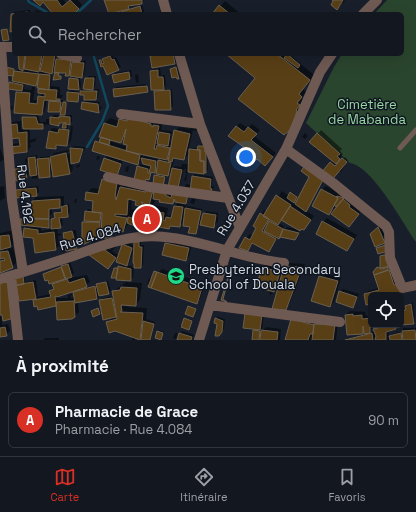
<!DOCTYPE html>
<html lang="fr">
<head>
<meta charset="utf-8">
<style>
	body { margin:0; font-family:"Space Grotesk",sans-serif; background:#1b2029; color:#f1f3f6 }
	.controls { position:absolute; right:12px; bottom:12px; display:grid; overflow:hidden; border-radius:6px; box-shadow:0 4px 16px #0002 }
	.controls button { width:36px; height:36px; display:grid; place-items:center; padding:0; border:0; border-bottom:1px solid #31363e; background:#121720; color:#f1f3f6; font:20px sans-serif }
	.you { position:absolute; left:246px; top:157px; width:14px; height:14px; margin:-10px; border:3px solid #fff; border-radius:50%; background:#1a73e8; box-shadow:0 0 0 6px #1a73e833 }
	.badge { display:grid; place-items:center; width:26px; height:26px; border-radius:50%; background:#d93025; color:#fff; font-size:13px; font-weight:700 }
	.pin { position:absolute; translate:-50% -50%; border:2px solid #fff; box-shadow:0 1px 4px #0006 }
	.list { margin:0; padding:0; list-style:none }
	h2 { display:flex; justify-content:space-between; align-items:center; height:52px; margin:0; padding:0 16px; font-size:17px }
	h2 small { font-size:13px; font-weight:400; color:#9c9fa5 }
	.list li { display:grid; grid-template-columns:26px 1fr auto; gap:12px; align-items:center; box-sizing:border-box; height:56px; margin:0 8px 8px; padding:0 8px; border:1px solid #31363e; border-radius:6px }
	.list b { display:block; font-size:15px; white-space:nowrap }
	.list p { margin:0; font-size:13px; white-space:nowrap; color:#9c9fa5 }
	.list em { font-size:13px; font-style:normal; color:#9c9fa5 }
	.icon { flex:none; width:22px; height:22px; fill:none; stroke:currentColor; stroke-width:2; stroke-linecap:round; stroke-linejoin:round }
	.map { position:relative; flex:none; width:416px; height:340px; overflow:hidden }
	.search { position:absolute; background:#121720; box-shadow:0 4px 16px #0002; left:12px; right:12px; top:12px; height:44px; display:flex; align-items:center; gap:10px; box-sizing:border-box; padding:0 14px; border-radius:6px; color:#9c9fa5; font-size:15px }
	.sheet { height:116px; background:#121720 }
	nav { display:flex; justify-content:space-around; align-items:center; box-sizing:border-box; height:56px; border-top:1px solid #31363e; background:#121720; font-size:11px; color:#9c9fa5 }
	nav a { display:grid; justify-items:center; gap:2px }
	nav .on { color:#d93025 }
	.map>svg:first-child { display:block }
</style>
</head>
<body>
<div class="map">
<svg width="416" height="340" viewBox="0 0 416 340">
	<rect width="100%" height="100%" fill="#181f2b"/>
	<path fill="#2a452e" d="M387,0H416V242C403,223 372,166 350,163L306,123L334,67L342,54H402V14H374Z"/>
	<path fill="#0007" fill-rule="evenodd" d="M33,0H64L66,4L70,0H78L82,5L74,14H55L44,1L40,5Z
		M105,0H144L142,3L132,4L126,10L142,5L145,14H104L109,13Z
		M334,0H344L345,1L337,8Z
		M225,1L241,14H213Z
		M30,10V14H14V30L12,14L14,12Z
		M36,10L47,14H34Z
		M163,10L164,14H155Z
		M3,29H8V39L2,30Z
		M19,54H57L56,60L59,57L86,61L84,75L80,77L81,87L79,89L70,79L73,76L71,73L69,75L67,72L56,69L52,73L51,86L60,87V95H63L60,100H63V104L66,101L64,115H72V122L68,124L67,142H69L71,126H73L71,141L67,145L60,144L56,148L49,131L53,128L60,129L65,123L61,122L58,125L51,118L54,115H61L63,109L60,111L50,102L52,100L47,99L45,110L42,114L15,112L17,92L20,90L9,88L15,72L12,75L7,68H14L13,73L20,69ZM39,82L41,88L39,90L42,93L38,100H33L35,87H32L31,90L24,89L25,83L36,85Z
		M112,54L114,58L116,57L121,67L108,74L104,65L101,66L100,61Z
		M153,54H175L177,61L175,63L151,57Z
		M227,54H289L314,75L303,89L306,92L302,98L304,99L300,105L302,106L296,123L256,77Z
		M177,67L180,77L179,78L171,69Z
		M160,68L161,75H165L166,86L164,89H172L173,106L171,109L155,91L158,89L151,71L154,69Z
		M131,70L132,76L129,78L113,76L115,73Z
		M138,74L139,82L136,83L135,75Z
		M88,76H96L95,87L93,89H99L98,97L96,99L87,100L100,102L99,106L102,107L99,112L83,103L87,99L85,94H80L78,101L68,92L71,90L81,91Z
		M146,84L148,92L114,90L116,87Z
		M9,106H13L12,110H8Z
		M125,114L163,121L161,130L172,131L170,142H172L175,131L179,127L190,129L191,127H198L197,131L193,130L188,152L192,148H199L201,144H207L208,170L206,172L188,171L186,181L184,180L187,173H185L186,169H184L180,185L178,187L172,171L167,175L163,185L189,192L186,208L188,206L202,209L200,224H201L206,211L218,213V221L213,227L199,224L196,233L184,221L179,226L172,225L169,228L146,220L140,226L129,223L122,233L115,232L111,236L102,233L99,236L83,223L86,220V212L88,209L93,210L94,201L87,193L92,188L100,189L103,179L108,174L115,176L101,169L105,158L108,155L96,142L101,139L105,123L110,118L119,121ZM125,137L128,147L110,141V139L121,142ZM143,153L162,158L158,162V159L144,156L142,159ZM190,153L189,164H182L181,167L175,166L171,170L175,158L184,159ZM142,159L144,165L138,164ZM123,160L140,165L138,167L145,182L151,176L152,172L158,169V173L155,176L154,185L126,183L120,189L122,177L115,176L119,172ZM132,199L137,200L136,204L144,207L142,215L135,213L136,210L131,209ZM156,199L173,202L175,200L179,202L175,206L173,213L169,216L167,215L168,208L153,205Z
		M38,115L40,122H46V119H49V125L46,124L43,128H30V140L36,138V141L30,143L31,147L27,151L9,148L13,144L21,143L20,137L8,125L12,122L21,121V129H24L23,118L26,116Z
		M240,123L248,128L252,124L260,130L254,136L276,153L269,161L257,158L250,150L229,135Z
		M321,130L342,149L340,151L343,154L336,163L338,165L345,157L348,160L341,172L339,171L326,176L305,210L314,216L308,225L304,229L282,219L278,223L284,226L282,232L287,227L300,230L295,239L281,236L278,237L269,251L254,243L248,250L241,247L246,238L250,234L254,236L258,228L253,225L256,219H258L264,210L267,212L282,191L289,196L292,192L297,196L293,202L296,204L333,161L318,148L316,150L314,148L316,146L311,142Z
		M305,133L308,136L305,139L302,137Z
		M74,146L85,147L81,158L72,162L73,169L70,173H53L50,176L31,179L33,175L29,161L25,163V159L31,156L37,155L38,160L40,157L52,156L54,153L69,150ZM71,151V153L53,157V155Z
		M0,148L4,159L0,162Z
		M98,156L100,157L98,160L96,159Z
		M80,164V166L77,168L76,166Z
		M26,165L29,174L17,180L14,170Z
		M127,166H129L128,172L125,171Z
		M195,174L213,177L211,186L214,187L213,191L185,187L186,184L192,185L193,176Z
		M4,186L5,198L0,201V187Z
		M38,186L39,192L36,195L16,190L19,188Z
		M326,186L346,197L362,210L352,222L333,214L344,199L343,198L329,213L322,190Z
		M64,196V205L69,204L70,213L62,217L63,225L57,227L58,234L67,233L66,231L76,230L78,245L62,252L61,249L66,247L64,234L58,236L59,246L55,249L34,237L25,228L28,225L21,220L23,217H31L32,201L36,197ZM62,205L63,211H57L55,213V217L51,220V217H49L52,214V208L60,207ZM52,224V229L41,231V226L49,227Z
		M192,198L196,199L194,204L190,203Z
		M75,199H77L76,203H74Z
		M327,218L357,235L347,250L323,222Z
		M226,222L229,223L228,226L225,225Z
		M380,226L386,239L384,242L373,232Z
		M14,230L16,241L12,245L17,262L12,267L0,272V233Z
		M170,239L192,245L189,256L186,260L163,254L166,243Z
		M141,240V245H144L143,265L140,267L134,248L129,263L126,265L134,267L133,278L130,280L118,275L115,277V268H118L122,263L123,245L130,243L134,246Z
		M114,245L116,247L112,251L118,255L110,265L91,255L105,246L110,250Z
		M390,253L388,266L389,268L393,267L397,282L390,295H371V303L365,295L368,291L379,288L375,272L379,267L381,268V257Z
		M70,262L74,273L69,278L87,275L90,282L79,290L108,281L111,291L97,298L78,302L79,312L75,316L57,305L39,309L34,301L37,297L20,300L17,284L24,275L25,282L36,280L38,295L36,297L51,294L50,291L54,287L53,284L58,280L48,278L44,275ZM78,289L74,293L75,297L70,298L72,294L68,295V298H59V296Z
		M289,263L305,264L289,305L285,309L279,286L271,295L269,293L270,290L263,267L267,264L284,269Z
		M162,269L205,284L200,299L196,303L147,284L149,278L152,279L155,272H159Z
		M323,273L341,278L334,302L330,306L320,276Z
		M0,278L2,325L8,324L10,331L6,335L0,336Z
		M126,282L142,283L140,300L135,305L125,307L147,308L146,319L155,322L151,340H142V337L140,339L135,338V340H132L133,337L107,323L113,317L100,301L103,298L114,296L113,292Z
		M343,289L359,294L353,307L340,291Z
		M413,303L415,321L413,323L401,321V306L402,311L408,304Z
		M350,311L365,312L366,316L371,315V325H374L369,333L375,331L374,329L378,325H399L388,331L389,337L392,334L403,331V328H416V340H346L366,334L365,331L363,333L346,315Z
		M264,313L262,331L266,327L281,329L280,340H253L254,328Z
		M218,317L225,319L224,329L222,332L216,319Z
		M185,318L192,320L190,328L179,327L180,325H182Z
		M292,320L338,322L336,340H286Z
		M159,330L164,332L161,339L158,331Z
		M182,331L194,335L192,340H178Z
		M175,333H178L176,339L173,338Z
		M45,338H59V340H43Z"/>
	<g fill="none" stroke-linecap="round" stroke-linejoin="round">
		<path stroke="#11485e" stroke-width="2.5" d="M28,0L29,2L50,14
			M76,14L91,0
			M87,147L102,122L108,106L94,57"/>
	</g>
	<path fill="#593f16" stroke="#6a6052" d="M33,0H57L62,7L70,0L79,9L74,14H53L43,2L40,6Z
		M104,0H142V4L128,6L129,9L109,14Z
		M332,0H343L337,10L331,5L333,1Z
		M219,5L230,14H212Z
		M140,6L142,14H122L121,12Z
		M28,12V14H14V31L10,32L11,14Z
		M7,29L9,40L3,41L1,30Z
		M18,54H25L23,71L19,69Z
		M26,54L42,55L39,72L24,69Z
		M44,54H55L52,74L40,71Z
		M163,54H173L175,64L152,68L150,56Z
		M226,54H277L310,80L299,94L302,97L297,103L300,105L296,110L297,111L291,129L284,135L238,99L255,78Z
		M287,54L300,65L298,68L284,58Z
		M110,56L112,60L114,59L119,70L107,75L103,66L101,67L99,60H101L102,64L104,63L102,59Z
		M56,59L71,60L69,76H65L66,73H54Z
		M72,62L84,63L82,78L70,76Z
		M6,67L14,69L13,76L5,75Z
		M176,67L179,79H177L176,77L172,78L170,69Z
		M158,70V77H163L164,90H151L150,71Z
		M14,71L39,74L36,86L12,81Z
		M55,72L59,73L58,76H61V79L53,80Z
		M129,72L130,79L114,83L112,75Z
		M39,74L50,75L49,90L37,88Z
		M69,78L78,79L79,90L68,89Z
		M85,78H94L93,90L83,89Z
		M9,82L23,85L22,91L8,89Z
		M147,86L148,92L114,97L113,89Z
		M38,89L57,90L56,99H60V101L44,100L42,115L14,113L16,92L30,93L29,103L37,104L38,96L45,97V94L38,93Z
		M170,90L171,110H155L154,91Z
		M80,91H97L96,100H84V95H80Z
		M67,92L79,93L78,102L67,101Z
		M49,101L61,102L60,112H48Z
		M63,102H66V105L65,115H60Z
		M82,102L98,104L99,113L81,109Z
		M59,116L70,117V125L66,124V128H62L63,124L66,123H59V126L50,124V117L59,118Z
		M22,117H36L38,124H43V129H23Z
		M128,117L151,124V126L153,127V125L159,126L154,149H156L157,145L170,148L167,160L126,151L127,145L123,144L126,129L121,143L99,137L104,123L117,127L119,119L127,121Z
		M17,124L18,133L27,132V152L9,154L8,147L20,146L19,138L8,139L7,125Z
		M236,126L244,132L248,127L257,134L251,140L273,157L265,166L257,159L255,161L245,153L248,150L228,136Z
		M59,129L69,130L67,146L56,145V149L46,148L49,131L58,133Z
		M174,130L190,134L184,160L173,158L172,162L168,161Z
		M159,132L170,134L168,146L157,144Z
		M317,133L340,154L337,156L340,159L336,164L309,142Z
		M101,137L110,140L109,145L99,142Z
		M95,141L140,155L138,165L92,151Z
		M198,146H205L206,151H204L206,152V173H204V161H200V150H197Z
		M70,148L83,149L79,162L71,164Z
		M189,149L200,150V161H204V174L188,172Z
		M66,153L70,174L53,177L50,157Z
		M35,157L37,175L30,176L28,158Z
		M49,158L50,177L39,178L37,159Z
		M104,158L121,164L117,176L100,170Z
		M141,158L156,161L155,173L149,172L151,166L143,164Z
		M342,158L347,162L331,181L321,173L330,162L335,166Z
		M158,160L171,163L168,176L156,174Z
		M306,164L324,178L306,212L295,204L309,177L301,171Z
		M24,166L27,178L16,181L13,170Z
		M137,166L148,169V173H151L149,180L146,179L145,183L134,180Z
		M172,168L182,170L178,188L168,187Z
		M154,175L165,177L163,186L153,184Z
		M192,176L211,179L210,188L212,189L211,194L190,191Z
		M102,179L117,182L115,197H116V200L120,187L146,192L147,189L153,190L148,210L164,213L163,220L165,221L166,217L171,218L174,206L183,207L180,227L170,226L169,229L144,224L145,222L141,221L140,227H137L127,223L128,217L140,220L143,206H145L146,204L141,202L143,204L142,207L135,205L136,201L128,199L127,215L115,214V216L127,218L123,232L114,230V232H111L112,237L101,239L102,213L92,212L93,201L85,200L86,192L98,194Z
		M36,188L37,196L16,198L15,190Z
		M321,189L338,198L329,215L312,206Z
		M154,190L166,192L165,195L171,198L172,193L188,194L186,204L175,202L174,199L173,204L159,202L160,200L153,199Z
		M290,192L297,197L294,203L287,198Z
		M276,195L291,205L278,225L263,216Z
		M337,196L344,198L336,207L334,205L338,198L336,197Z
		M60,199V208L49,209V219L30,218L32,201Z
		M343,199L350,205L349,207L359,214L349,227L331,214Z
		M67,205L68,217L59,218L61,228L51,229V219L55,218L54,213L62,212L61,207Z
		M290,206L311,220L304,230L301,229L300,231L281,220Z
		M185,208L201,211L196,234L188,233L190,227L183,226Z
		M85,211L101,213L100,222L84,221Z
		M203,213L216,215L214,228L200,225Z
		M260,213L269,219L262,231L276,239L269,252L252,243L248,251L239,248L245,237L250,240L256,228L253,226Z
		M20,219H49V228L20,225Z
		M269,221L283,229L279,239L264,231Z
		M322,221L354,239L347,251L316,234Z
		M82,222H100V237L82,245Z
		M378,227L385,243L375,247L370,234Z
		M24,228L38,230V234L54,232L56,250L35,253L33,238L23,237Z
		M283,229L299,233L295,240L280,237Z
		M72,231L77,249L66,251L63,233Z
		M9,235L11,247L0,250V236Z
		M134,242H139V247H142L141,268H134V264L133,263Z
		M165,243L189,248L186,261L162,255Z
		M122,244L132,248L127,266L116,262Z
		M386,245L388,251L378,254L376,248Z
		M102,248L116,258L108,269L89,255Z
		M8,251L13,268L0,273V261L5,260L4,258L0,259V252Z
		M388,254L391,266L380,268V256Z
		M68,264L72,277L66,279L61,266Z
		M118,266L131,269V281L116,280Z
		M284,266L302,267L286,310L272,309Z
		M61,267L65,279L49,284L48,280L45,281L43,274Z
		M262,267L280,272L274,292L256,287Z
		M377,267L382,269L388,267V270L374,275L373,272Z
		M114,268H118L116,278H111Z
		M389,270L394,285L398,284L401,292L393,295H371V304L366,305L364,294L379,290L374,275Z
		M154,271L157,272L151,288L148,287Z
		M157,272L202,288L197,304L151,288Z
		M23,276L24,284L15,286L14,277Z
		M319,276L338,281L330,307L311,301Z
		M228,277H229L223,299L227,302L221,300Z
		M8,278L11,319L3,321L2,315H0V281Z
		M84,278L87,287L57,297L55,296L56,306L38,310L37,306L34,307L33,300L51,297L49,291L54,289L52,284L67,279L69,283Z
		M33,282L36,299L19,301L16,285Z
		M106,282L109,294L99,296L96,284Z
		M95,286L97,299L75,303L73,292Z
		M121,287L137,288L136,306L121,305L122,311L120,312L143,313L140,340L115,331L109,333L106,322L117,319L112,291L120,290Z
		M339,291L357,297L353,308L336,302Z
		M112,298L116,317L103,320L99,300Z
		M74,301L75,317L72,319L57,320L56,302Z
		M411,304L414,324L401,325L402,310H406L405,306Z
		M188,306L196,309L193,317L185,314Z
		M98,308L100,314L93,317L91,311Z
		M245,313L262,315L260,330L243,328Z
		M353,314V316L362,315V319L371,318V325L375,326L370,327V333L364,334L363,326V334L347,335L345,315Z
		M184,318L192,321L189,330L181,327Z
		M215,318L223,321L222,332L219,336H215L217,324L214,323Z
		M291,319L314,325L313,334H310L308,340H285Z
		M143,321L154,324L150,340H141Z
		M314,324L335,325L333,340H312Z
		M377,325H398V326L395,327L396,329L386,332V340H375L376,336L373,329L378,328Z
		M5,327L7,336L0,337V328Z
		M253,330L260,331L259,340H252Z
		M261,330L278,332L277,340H260Z
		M415,330L416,340H403L402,331Z
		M157,331L163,333L161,340L155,338Z
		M179,333L192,337L191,340H177Z
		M372,333L373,340H345Z
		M401,333L402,340H390L389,336Z"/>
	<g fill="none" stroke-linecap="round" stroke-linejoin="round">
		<path stroke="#6f5a53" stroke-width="5" d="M400,148L416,130"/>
		<path stroke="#6f5a53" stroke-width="10" d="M163,0L167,14
			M363,14L377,0
			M0,47H14
			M1,47L12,200L23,272
			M61,54L77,58
			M179,54L200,124L240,228
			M121,114L200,124
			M286,149L333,183L386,226L389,232L390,258L401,285L403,288L416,285
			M108,177L150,187L228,198
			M11,276L18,340
			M0,279C24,272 49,264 73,256C103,245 132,233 165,237C206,241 243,259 284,263
			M210,305L340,322
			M199,340L227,250L286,149L320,72L332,54"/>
	</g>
	<defs>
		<g id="school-disc" transform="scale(0.9)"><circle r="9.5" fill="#20d887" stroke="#0f1621"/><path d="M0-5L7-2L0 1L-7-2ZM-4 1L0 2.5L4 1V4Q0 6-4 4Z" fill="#111"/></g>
	</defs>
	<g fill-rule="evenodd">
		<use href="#school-disc" x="176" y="276"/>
	</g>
	<g text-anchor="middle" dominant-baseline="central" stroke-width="3" stroke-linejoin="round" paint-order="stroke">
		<g font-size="13" fill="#99d7a2" stroke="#0f1621">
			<text x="367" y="104">Cimetière<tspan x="367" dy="15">de Mabanda</tspan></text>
		</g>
		<g font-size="13" fill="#d3d8e0" stroke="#0f1621">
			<text transform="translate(25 194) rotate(83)">Rue 4.192</text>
			<text transform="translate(236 208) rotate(-59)">Rue 4.037</text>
			<text transform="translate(90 237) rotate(-17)">Rue 4.084</text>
		</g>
		<g font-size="13" fill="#d3d8e0" stroke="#0f1621" text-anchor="start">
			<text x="189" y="269">Presbyterian Secondary<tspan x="189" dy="15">School of Douala</tspan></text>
		</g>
	</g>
</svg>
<div class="controls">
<button><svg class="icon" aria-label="locate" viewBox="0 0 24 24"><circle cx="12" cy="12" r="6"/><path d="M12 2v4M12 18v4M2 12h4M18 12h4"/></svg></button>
</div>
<div class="you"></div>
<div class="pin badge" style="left:147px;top:219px">A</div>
<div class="search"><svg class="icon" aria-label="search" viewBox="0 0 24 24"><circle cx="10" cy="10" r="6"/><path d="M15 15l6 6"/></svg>Rechercher</div>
</div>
<section class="sheet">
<h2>À proximité<small></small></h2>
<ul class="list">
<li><span class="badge">A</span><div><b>Pharmacie de Grace</b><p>Pharmacie · Rue 4.084</p></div><em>90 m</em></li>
</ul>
</section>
<nav>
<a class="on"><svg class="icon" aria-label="map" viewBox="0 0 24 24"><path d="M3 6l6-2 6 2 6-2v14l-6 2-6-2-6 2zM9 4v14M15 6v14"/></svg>Carte</a>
<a><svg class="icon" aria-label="directions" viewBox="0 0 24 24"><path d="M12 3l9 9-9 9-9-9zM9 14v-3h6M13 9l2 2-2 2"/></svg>Itinéraire</a>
<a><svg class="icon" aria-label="saved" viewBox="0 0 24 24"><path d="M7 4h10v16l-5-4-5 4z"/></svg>Favoris</a>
</nav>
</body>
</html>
